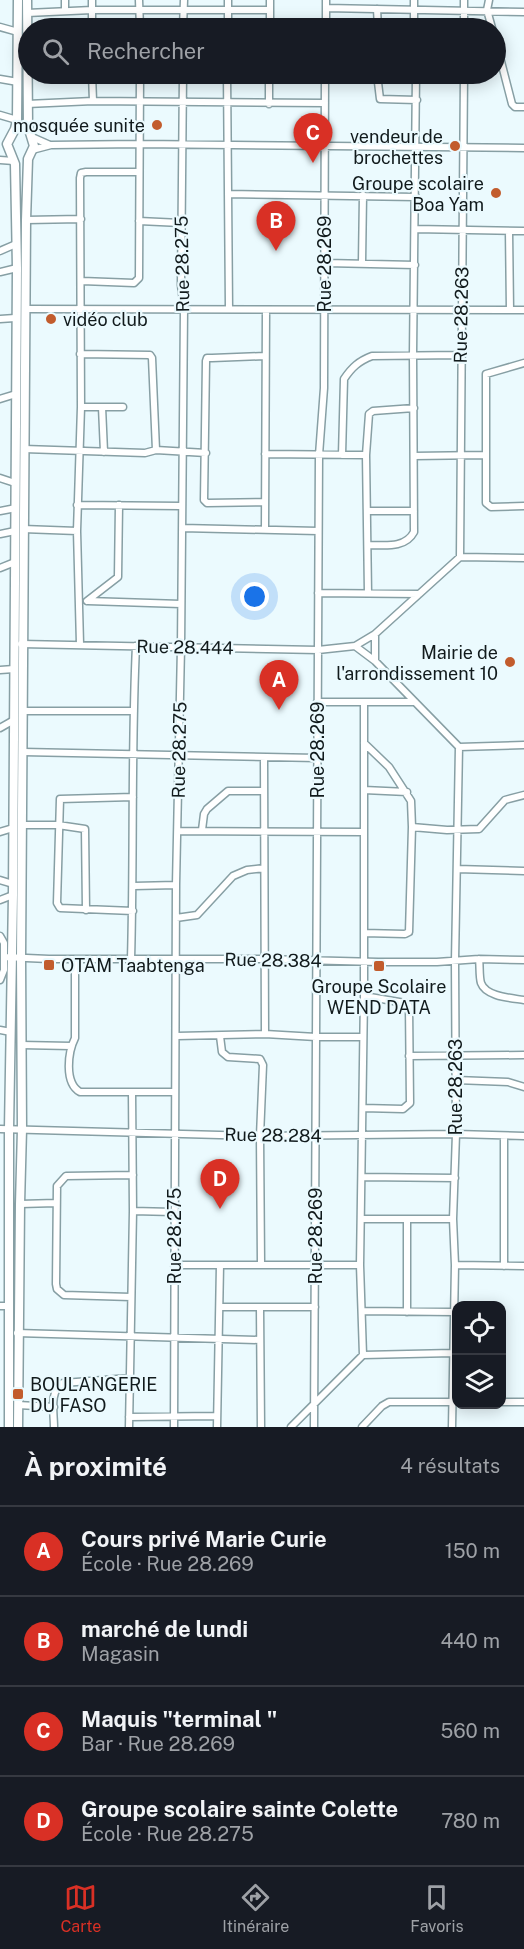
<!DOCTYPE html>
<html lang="fr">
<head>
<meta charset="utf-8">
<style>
	body { margin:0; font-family:"Public Sans",sans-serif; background:#242831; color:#f1f3f6 }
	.controls { position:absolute; right:18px; bottom:18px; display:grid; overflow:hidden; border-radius:12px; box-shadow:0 3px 15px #0003 }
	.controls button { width:54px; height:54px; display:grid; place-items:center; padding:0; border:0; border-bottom:2px solid #363941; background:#171b24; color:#f1f3f6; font:30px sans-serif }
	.you { position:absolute; left:255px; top:597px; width:21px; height:21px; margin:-15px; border:4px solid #fff; border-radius:50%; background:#1a73e8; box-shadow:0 0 0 9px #1a73e833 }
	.badge { display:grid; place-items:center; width:39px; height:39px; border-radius:50%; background:#d93025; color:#fff; font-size:20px; font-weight:700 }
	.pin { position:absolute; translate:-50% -50px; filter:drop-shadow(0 2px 3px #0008) }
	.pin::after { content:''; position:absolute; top:32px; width:21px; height:18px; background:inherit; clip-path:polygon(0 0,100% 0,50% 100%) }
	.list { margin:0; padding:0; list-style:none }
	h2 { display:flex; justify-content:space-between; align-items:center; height:78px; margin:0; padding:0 24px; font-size:26px }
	h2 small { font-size:20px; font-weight:400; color:#9ea1a6 }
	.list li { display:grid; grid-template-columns:39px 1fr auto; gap:18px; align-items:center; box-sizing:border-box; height:90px; padding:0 24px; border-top:2px solid #363941 }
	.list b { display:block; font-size:22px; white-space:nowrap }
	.list p { margin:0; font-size:20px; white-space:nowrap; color:#9ea1a6 }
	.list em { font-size:20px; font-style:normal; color:#9ea1a6 }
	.icon { flex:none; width:33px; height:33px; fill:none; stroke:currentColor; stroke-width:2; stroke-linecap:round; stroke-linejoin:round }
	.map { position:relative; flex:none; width:524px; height:1427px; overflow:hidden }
	.search { position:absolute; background:#171b24; box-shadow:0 3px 15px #0003; left:18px; right:18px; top:18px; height:66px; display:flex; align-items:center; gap:15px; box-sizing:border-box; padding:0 21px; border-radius:33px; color:#9ea1a6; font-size:22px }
	.sheet { height:438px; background:#171b24 }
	nav { display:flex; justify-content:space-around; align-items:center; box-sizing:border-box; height:84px; border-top:2px solid #363941; background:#171b24; font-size:16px; color:#9ea1a6 }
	nav a { display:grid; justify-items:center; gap:3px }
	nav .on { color:#d93025 }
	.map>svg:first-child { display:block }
</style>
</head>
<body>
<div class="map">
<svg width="524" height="1427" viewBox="0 0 524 1427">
	<rect width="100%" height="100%" fill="#ebfafe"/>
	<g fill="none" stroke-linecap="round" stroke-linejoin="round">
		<g stroke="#879fa4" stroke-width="9">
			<path id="minor" d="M139,0L140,28
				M414,0V28
				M464,0V28
				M489,0L487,10L492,28
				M326,8L524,12
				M377,9L378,28
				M65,10V0
				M27,13L92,10H270
				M0,27L18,32
				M92,28V0
				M183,28L184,0
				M228,28V0
				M270,28V0
				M326,28V0
				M496,42L512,104L515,107H524
				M92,74L93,101
				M227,74L229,309
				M377,74L380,99L417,100
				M0,79L18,82
				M27,104L93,101L325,103
				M269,104V74
				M0,115L17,120
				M32,137L50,145
				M32,150L51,145L140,144L524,148
				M0,160L14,161
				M228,194L416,197
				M26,220L81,219
				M139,221L181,223
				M415,229L524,231
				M509,231L510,310
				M0,251L16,244
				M326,263L415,265
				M362,263L363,195
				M0,272L17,268
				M82,281L134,283L139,278L140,74
				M25,309L524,310
				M0,319L15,318
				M80,354L150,355L152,358L156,450
				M264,356L212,358H207L206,361L204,500L207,503L265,502
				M524,363L486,374V503L491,507L524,506
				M0,399L16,394
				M81,407H123
				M102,407L104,452
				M24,449L145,453L156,450L206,453
				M265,454L366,455
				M342,455L344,379C352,367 359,361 372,356L460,355
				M414,456L485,455
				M0,478L15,483
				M77,505L181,506
				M0,511L16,508
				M367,511H414
				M182,528L318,531
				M23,529L77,531
				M265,529L266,310
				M0,534L15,531
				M368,545C384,545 405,549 414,532L413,355L416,74
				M460,557L464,74
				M0,568L15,562
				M318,593L419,594
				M368,593L366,455L369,414L373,411L414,408
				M87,601L118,577L119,505
				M88,601L181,604
				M375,634V661
				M21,644L318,650L355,646L375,634L460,557L524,558
				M80,644L77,531L81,407L80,178L81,173L86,172H138
				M355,646L375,661L459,747L524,745
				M0,670L14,669
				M317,702H415
				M24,711H134
				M0,728L14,720
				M364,743L389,767L411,801L412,827L409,932L405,934L364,933
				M23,752L317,758
				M264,758L265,1034
				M364,790L407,792
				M22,825H58L85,829L86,910
				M412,827L447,830L479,829L505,800L524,795
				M202,830L204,814L207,809L228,791H263
				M178,831L364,832
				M0,832L13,828
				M457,869L524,871
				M0,880L13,884
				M134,886L176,885
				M0,900L13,895
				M133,911L60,908L57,903L60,799L133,797
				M176,918L197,915L233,876L247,870L264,868
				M0,936L4,943V957
				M75,959V1038C68,1052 64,1083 80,1092H175
				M131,959C134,855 131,750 136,646
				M479,959C480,966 479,976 481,983C486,997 512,998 524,1000
				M0,980L4,970V957L49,959H263L378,962H437L479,959L524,960
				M0,1030L11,1032
				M177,1036L265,1034L316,1037H363
				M220,1036L222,1052L228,1057L260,1059L263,1065L260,1136L261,1264
				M21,1045L71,1046
				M409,1056L524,1055
				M456,1080L508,1082L524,1087
				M363,1108L403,1109L410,1103L409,1006L405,1003L364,996
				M0,1129L260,1136L456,1134L524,1136
				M504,1136V1266
				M362,1177L455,1178
				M20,1204L56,1203
				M133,1211L173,1212
				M363,1219H453
				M174,1265H360
				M455,1265L524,1266
				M131,1297L64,1295L57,1289L56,1284L57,1186L66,1176L133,1175
				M0,1306H9
				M220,1307H315
				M260,1308L261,1427
				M363,1311L453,1312
				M407,1312V1219
				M17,1333L259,1340
				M363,1355L360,1265L364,996V703
				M502,1402H524
				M18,1405L54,1407
				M129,1417L216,1416
				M54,1427C54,1413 49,1390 63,1383L130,1378
				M129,1427L133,1211L132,1092
				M174,1427L176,885L181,647L184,309L181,285L183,74
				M217,1427L220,1265
				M291,1427L363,1355L453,1353
				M314,1427L319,455L324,388L325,74
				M362,1427L382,1406L389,1402H456
				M452,1427L455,1265L453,1219L456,1134L455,961L459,747"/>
		</g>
		<g stroke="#879fa4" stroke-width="11">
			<path id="major" d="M9,1427V1129L13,895L17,268L15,164L7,144L15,129L17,120L18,0
				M18,1427L20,1204L22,1129L21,958L26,220L28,159L34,146L28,126L27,0"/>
		</g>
		<use href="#minor" stroke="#fff" stroke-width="6"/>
		<use href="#major" stroke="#fff" stroke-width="8"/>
	</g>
	<g fill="#c25c2d" stroke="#ebfafe" stroke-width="2">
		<circle cx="157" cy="125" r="6"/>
		<circle cx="455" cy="146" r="6"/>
		<circle cx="496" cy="193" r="6"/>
		<circle cx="51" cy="319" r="6"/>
		<circle cx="510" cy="662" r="6"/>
		<rect x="43" y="959" width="12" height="12" rx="3"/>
		<rect x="373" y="960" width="12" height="12" rx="3"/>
		<rect x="12" y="1388" width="12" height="12" rx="3"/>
	</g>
	<g text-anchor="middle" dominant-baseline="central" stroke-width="4.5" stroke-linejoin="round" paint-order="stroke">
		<g font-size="18" fill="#111a1c" stroke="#ebfafe" text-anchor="end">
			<text x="145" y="125">mosquée sunite</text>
			<text x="443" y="136">vendeur de<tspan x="443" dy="21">brochettes</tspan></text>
			<text x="484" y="183">Groupe scolaire<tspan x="484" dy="21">Boa Yam</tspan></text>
			<text x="63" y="319" text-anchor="start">vidéo club</text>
			<text x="498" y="652">Mairie de<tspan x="498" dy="21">l'arrondissement 10</tspan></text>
			<text x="61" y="965" text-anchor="start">OTAM Taabtenga</text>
			<text x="379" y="986" text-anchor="middle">Groupe Scolaire<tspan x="379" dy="21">WEND DATA</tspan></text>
			<text x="30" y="1384" text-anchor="start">BOULANGERIE<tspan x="30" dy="21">DU FASO</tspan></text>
		</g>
		<g font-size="18" fill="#111a1c" stroke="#ebfafe">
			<text transform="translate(182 264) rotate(-91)">Rue 28.275</text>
			<text transform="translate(324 264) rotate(-90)">Rue 28.269</text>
			<text transform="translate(461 315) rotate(-89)">Rue 28.263</text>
			<text transform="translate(185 647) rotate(1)">Rue 28.444</text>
			<text transform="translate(179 750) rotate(-89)">Rue 28.275</text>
			<text transform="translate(317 750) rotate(-90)">Rue 28.269</text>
			<text transform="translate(273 960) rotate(1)">Rue 28.384</text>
			<text transform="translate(455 1087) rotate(-90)">Rue 28.263</text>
			<text transform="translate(273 1135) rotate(1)">Rue 28.284</text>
			<text transform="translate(174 1236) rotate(-90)">Rue 28.275</text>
			<text transform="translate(315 1236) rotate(-90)">Rue 28.269</text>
		</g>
	</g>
</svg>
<div class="controls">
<button><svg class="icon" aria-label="locate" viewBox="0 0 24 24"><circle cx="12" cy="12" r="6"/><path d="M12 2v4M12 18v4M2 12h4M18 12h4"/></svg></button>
<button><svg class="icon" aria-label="layers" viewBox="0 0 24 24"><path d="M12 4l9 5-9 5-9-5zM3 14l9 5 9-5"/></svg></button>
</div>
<div class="you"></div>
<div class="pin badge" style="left:279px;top:710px">A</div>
<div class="pin badge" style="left:276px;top:251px">B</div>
<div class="pin badge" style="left:313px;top:163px">C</div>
<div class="pin badge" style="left:220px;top:1209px">D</div>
<div class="search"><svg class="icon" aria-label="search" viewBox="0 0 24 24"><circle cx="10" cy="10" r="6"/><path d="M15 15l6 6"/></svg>Rechercher</div>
</div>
<section class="sheet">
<h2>À proximité<small>4 résultats</small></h2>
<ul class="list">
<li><span class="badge">A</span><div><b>Cours privé Marie Curie</b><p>École · Rue 28.269</p></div><em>150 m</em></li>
<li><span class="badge">B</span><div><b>marché de lundi</b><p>Magasin</p></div><em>440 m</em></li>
<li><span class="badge">C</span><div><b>Maquis &quot;terminal &quot;</b><p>Bar · Rue 28.269</p></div><em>560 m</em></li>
<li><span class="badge">D</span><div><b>Groupe scolaire sainte Colette</b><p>École · Rue 28.275</p></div><em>780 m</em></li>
</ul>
</section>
<nav>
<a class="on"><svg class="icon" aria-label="map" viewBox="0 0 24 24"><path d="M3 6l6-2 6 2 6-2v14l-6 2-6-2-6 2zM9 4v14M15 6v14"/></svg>Carte</a>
<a><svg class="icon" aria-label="directions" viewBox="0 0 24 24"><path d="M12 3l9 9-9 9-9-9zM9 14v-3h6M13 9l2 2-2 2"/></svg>Itinéraire</a>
<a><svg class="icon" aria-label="saved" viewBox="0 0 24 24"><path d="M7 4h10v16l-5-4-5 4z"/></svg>Favoris</a>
</nav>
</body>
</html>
